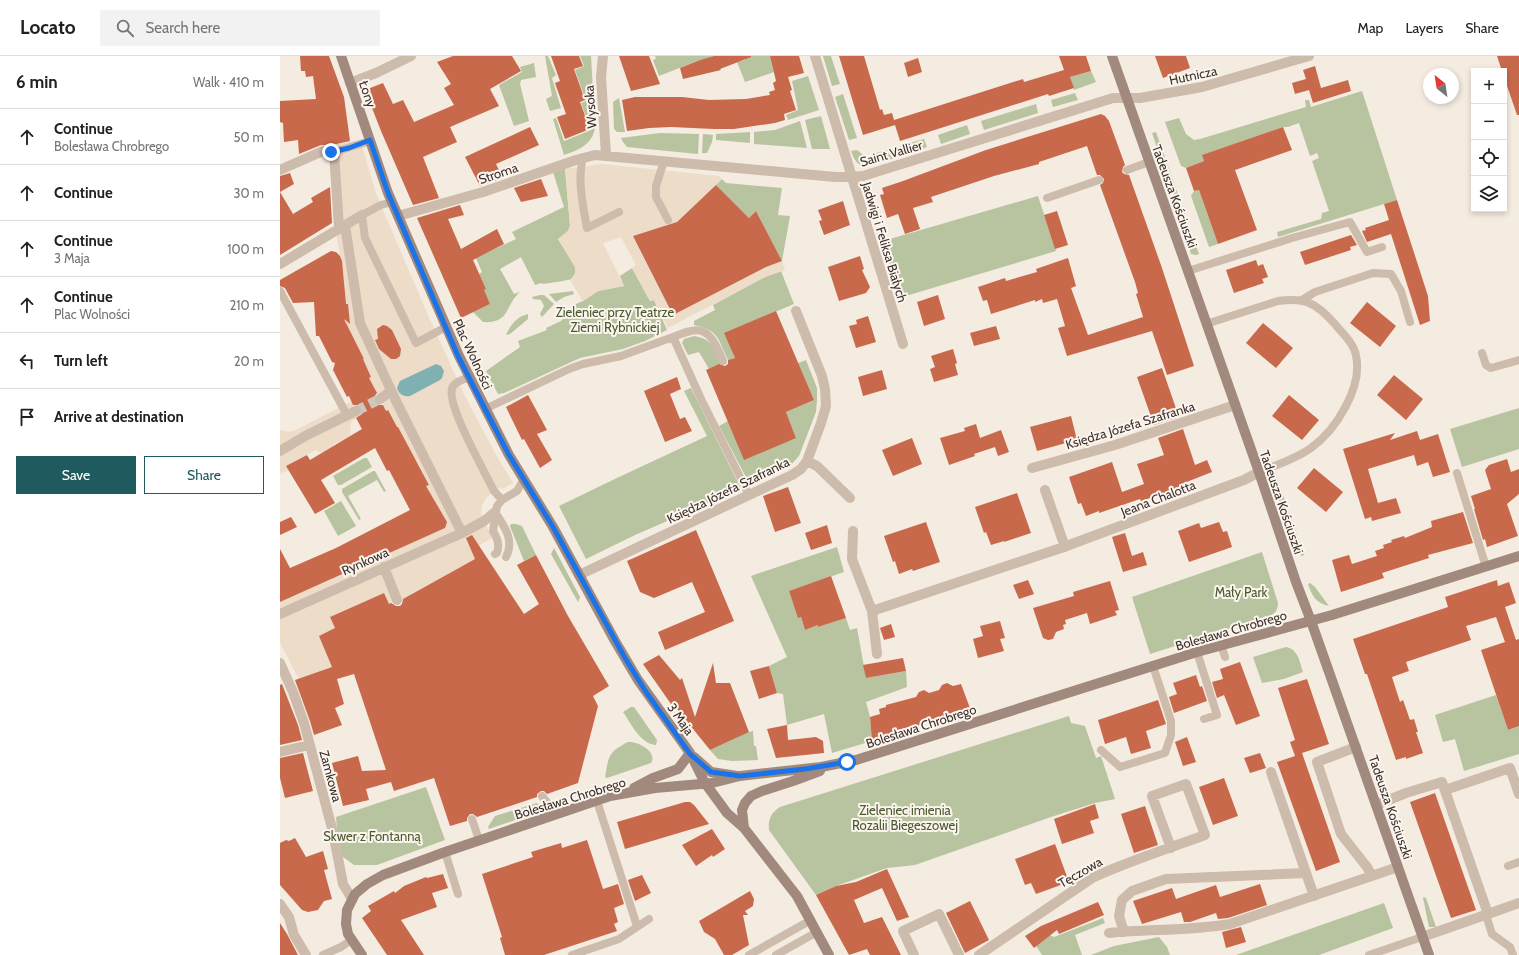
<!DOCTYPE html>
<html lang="en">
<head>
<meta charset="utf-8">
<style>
	body { margin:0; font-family:Cabin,sans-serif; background:#f2f2f2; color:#202124 }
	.controls { position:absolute; right:12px; top:12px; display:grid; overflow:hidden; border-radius:0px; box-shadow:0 2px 6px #0003 }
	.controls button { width:36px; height:36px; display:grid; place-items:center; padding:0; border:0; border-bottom:1px solid #e0e0e0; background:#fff; color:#202124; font:20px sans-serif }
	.compass { position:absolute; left:1143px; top:12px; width:36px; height:36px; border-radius:50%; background:#fff; box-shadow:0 2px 6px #0003; rotate:330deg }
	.stop { position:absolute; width:12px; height:12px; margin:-9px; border:3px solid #1a73e8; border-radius:50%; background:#fff }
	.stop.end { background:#1a73e8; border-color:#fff; box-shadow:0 1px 4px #0008 }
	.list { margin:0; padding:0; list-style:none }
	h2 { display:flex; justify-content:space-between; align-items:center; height:52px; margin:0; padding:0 16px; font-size:17px }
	h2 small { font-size:13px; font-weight:400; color:#757577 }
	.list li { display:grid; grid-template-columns:26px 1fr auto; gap:12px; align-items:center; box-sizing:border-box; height:56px; padding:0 16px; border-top:1px solid #e0e0e0 }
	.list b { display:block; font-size:15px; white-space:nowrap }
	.list p { margin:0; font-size:13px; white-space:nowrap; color:#757577 }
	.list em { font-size:13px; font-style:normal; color:#757577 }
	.actions { display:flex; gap:8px; padding:12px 16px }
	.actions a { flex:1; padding:9px 0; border:1px solid #1f5a5e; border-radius:0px; text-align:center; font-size:14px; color:#1f5a5e }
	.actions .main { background:#1f5a5e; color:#fff }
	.icon { flex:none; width:22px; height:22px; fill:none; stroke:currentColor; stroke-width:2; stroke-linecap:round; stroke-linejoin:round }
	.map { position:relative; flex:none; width:1239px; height:899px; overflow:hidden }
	header { display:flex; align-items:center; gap:24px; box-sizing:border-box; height:56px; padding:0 20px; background:#fff; border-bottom:1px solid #e0e0e0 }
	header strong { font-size:19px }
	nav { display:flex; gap:22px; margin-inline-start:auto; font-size:14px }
	.search { width:280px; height:36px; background:#f2f2f2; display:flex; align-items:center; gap:10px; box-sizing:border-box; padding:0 14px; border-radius:0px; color:#757577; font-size:15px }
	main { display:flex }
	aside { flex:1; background:#fff }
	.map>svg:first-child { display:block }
</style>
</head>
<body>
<header>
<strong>Locato</strong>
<div class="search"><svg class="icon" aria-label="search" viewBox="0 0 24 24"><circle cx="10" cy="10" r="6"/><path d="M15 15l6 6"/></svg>Search here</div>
<nav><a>Map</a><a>Layers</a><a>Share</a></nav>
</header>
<main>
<aside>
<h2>6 min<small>Walk · 410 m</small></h2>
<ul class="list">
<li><svg class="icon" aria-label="ahead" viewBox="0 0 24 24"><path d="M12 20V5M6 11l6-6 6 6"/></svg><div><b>Continue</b><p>Bolesława Chrobrego</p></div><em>50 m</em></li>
<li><svg class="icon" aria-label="ahead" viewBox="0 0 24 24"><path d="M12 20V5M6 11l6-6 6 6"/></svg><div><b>Continue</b></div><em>30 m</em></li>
<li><svg class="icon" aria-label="ahead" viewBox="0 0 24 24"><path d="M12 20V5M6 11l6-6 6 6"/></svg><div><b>Continue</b><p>3 Maja</p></div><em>100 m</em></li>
<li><svg class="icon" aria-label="ahead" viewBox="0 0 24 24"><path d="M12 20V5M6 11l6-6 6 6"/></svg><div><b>Continue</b><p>Plac Wolności</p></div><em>210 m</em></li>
<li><svg class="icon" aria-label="left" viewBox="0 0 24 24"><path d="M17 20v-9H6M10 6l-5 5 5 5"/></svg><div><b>Turn left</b></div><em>20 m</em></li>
<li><svg class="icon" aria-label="arrive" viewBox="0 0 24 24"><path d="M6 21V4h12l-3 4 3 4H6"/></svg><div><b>Arrive at destination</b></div></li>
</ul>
<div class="actions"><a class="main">Save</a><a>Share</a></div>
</aside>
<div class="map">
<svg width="1239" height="899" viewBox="0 0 1239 899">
	<rect width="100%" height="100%" fill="#f4ebe1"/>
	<path fill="#b8c4a0" d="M265,0H268L276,19L272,22L281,52L270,55L266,43L272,40Z
		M300,0H311L315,71C313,88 299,94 284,99L273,63L276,62L284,85L311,74L301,47L306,45L295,14L304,10Z
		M375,0H434L420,4L379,20L373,4L376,3Z
		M469,0H490L494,16L465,26L457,6L465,4V1Z
		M543,0H551L560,28L552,30Z
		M254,7L256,21L241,24L240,28L249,65L234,70L219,29L242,16L240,11Z
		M811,15L816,26L794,34L790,21Z
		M528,20L539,54L508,64L506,59L518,54L512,25Z
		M1082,35L1117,144L998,181L997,176L1041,163L1042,157L1049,155L1032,105L1039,102L1037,97L1030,100L1019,67L1008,71H1003L923,99L924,105L906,112L901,110L885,66L899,62L906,78L914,84L920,83L1026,51L1025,44H1029L1031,51Z
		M795,37L798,44L773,51L771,44Z
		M563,38L577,82L569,84L555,41Z
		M339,42L345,76H337L334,73L333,46Z
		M756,48L758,57L704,74L701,65Z
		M541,60L550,93H532L525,64Z
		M520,65L527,92L474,88V76L495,74Z
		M687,69L690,78L661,88L658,79Z
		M470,76V87L436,84V78Z
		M876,76L919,198L916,199L911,198L900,158L872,77Z
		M380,77L419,78L418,98L347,91L343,86L341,82Z
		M423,78L433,79L432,86L427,97H422Z
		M644,83L647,91L623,99L620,90Z
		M615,92L618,101L595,108L592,98Z
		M577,94L587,102L590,109C579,113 574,104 571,95Z
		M285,113L290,170L288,175L278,183L295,211L296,215L292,223L283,225L263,228L261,227L255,229L241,201L220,213L234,238L240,236C225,249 230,268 203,266L193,256L210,248L207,242L201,236L206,233L199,218L202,216L196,202L236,183L232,176L284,151L273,116Z
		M442,123L446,127L502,132L498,159L510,160L502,205L476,155L469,162L436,129Z
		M919,134L938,188L929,191L911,140L914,135Z
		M758,140L776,195L619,242L603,185Z
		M352,212L370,245L374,244L387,274L365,285L343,293L300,302L289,307L224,337L218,338L206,315L240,291L238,285L267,274L266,272L281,265L293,250L298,247L303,245L318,235L344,230L340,220Z
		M501,215L514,248L445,277L455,302L448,304C438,283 439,274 414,269V265L435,254L433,249L485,221Z
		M293,235L294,238L284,241L276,246L269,238Z
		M260,239H264L274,248L262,261L260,258L264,250L261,244L253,243L252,241Z
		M248,258V263L230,278L226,279C230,270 237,260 248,258Z
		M414,280C433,283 433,292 441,308L429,313L419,296L408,299L402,287L404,283Z
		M526,304L537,332V344L536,356L519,400L509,411L474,426L467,423L439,370L448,365L516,382L506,356L534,344L518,307Z
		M411,332L461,433L355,479L306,503L279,450L339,421L427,380L404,335Z
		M1239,352V393L1182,411L1170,373Z
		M84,402H87L92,411L61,429H58L53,420Z
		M93,415H95L106,435L104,436L97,424L68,440L81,463L79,464L62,436V433Z
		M995,416L1024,499L1022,500L1016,495L992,425V420Z
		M61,445L76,470L58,480L44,455Z
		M231,468H236L242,470L256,499L244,505L230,470Z
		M557,491L564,516L509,535L518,561H521L525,574L538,569V571L566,562L570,574L577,572L586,622L626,615L627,631L586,646L590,661L592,685L552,697L544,658L507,669L503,638L497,637L489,610L507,601L471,520Z
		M274,492L300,541L298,546L271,498Z
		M982,496L998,547C998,554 995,558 989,560L870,598L852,541Z
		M1030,527L1035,531L1049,550C1036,547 1032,540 1028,528Z
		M1006,591C1018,593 1020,606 1023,616L1004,623L982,627L973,601Z
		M1216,639L1228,674L1239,670V698L1184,715L1175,683L1163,686L1155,659Z
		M351,651H354L377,684L376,689C360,688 351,667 343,656Z
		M789,660L791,667L805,670L816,702L821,700L835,743L815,747L771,761L635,809L607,812L556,830L536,839L489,774C488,763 491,757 500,751Z
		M473,675L474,690H476L478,704L452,705L438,703L430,694L458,681L457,679Z
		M348,686C358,685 378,696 371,707L327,722L325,721C329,700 328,696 348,686Z
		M146,731L165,784L97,809H74L59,798L56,761Z
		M257,747L264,754L209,773L208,771L215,760Z
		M1144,841L1146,842L1156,871H1149L1143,842Z
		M1104,847L1113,872L1039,899H956Z
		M823,862L825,867L795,879L802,899H762L749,879L756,873L774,881Z
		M879,881L887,891L890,899H811L834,890Z"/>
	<path fill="#ecdcc8" d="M80,84L97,140L151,266L185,340L216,399L233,427L222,433L220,432L214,435L206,442L202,450L201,458L212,482L194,492L195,503L133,537V543L124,546L122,542L112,546L114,551L111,553L104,537L50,561L55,572L52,611L19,623L0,587V546L91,506L167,467L146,430L149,428L137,405L135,406L118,371L117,372L108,354L106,355L89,322L91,321L83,303H84L67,273V266H69L68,248H65L63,214L54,166L51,96L53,89Z
		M322,108L439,120L442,123L397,166L353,180L356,186L486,211L502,205L505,214L485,221L388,272L374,244L370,245L352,212L356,209L341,181L323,187L344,230L318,235L303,245L290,224L295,218V211L278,183L288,175L290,170L285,113Z
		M72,345L79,360L71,366L70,380L53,389V390L42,397L35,394L8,409L11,414L0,417V374L9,376L16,374Z"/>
	<path fill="#7fb0b2" d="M156,308L161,310L164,315L162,322L160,324L130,340C123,341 119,338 117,332L120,325Z"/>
	<path fill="#c8694b" d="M20,0H49L64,41L70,85L52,89H41L19,98L18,84L4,86L3,67L0,66V45L36,43L33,20L26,21L25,15H21Z
		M173,0H232L241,15L210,33L219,50L170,71L177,86L143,101L159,142L133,149L101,75L85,34L103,27L113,48L123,44L134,66L174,49L164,32L171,28L157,6Z
		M271,0H299L303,10L294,13L305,44L300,46L310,73L285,83L277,61L286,58L275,27L280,25Z
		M339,0H369L380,28L351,35Z
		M434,0H471V1L440,13L441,14L403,23L400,12L420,4Z
		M490,0H519L524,17L508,21L512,34L510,35L516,54L504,58L505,64L495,67L454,73H434L391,71L369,72L347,75L342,44L355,41H402L429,44L466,43L490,39L489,36L495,34L493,27L496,25Z
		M559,0H584L600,54L602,53L604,59L612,57L614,64L743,23L744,26L784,14L779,0H806L811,15L790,21L794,32L769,40L768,38L620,85L615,69L583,79Z
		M875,0H906L910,12L883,22Z
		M1217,0H1239V59H1237L1224,21V15H1222Z
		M638,2L642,16L628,21L624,7Z
		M1035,10L1041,32L1068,24L1071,35L1033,47L1029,34L1015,38L1012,27L1026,23L1023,14Z
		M821,58L825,60L829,65L845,109L843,111L842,116L844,118L849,119L882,212L914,310L887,319L872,275L787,300L778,272L785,270L777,243L763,247L762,243L755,246V244L711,258L707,244L703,245L698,231L725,222L726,225L757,216L756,213L788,202L796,230L791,232L808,279L863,261L856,238L858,237L855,226L820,129L823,127L824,123L820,119H817L807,90L759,106V108L714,120L651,141L653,146L633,152L640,173L625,178L618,158L607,162L600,139L604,138L602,132L623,125L706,94Z
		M250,71L259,89L216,108L223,122L200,130L185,101Z
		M1003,71L1012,94L955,114L977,174L938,188L919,134L914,135L906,112L924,105L922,99Z
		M10,117L14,128L0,136V120Z
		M261,123L268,140L241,146L234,132Z
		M436,129L469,162L476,155L502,205L486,211L393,259L353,180L397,166Z
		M50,131L52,167L0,199V136L13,158L33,146L31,142Z
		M1117,144L1148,240L1150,265L1140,269L1111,178L1087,186L1082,175L1086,174L1085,172L1109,164L1104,148Z
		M563,145L570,169L544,179L539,165L542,164L538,154Z
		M180,149L184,159L168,163L181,193L217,173L224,188L193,204L206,233L204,234L210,248L181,262L137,162Z
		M777,155L788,189L775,193L764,159Z
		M1071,179L1077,189L1070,191L1071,194L1025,209L1020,196Z
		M51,195L56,196L60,200L62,205L66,248H68L70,268L64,263L84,303H83L91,321L89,322L97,337L94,341L95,346L98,349H103L106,355L108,354L117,371H118L149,429L146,430L167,466L165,472L0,546V493L10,512L56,492L130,454L109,414L107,415L95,392L41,424L55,447L35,458L6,410L27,399L30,404L82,373L76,362L82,358V352L77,349H73L69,340L67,341L53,314L55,307L52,306L39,280H36L34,246L13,247L5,232L0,230V224Z
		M580,200L584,213L582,214L590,231L586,237L559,245L548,211Z
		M976,204L978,210L983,208L988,221L982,223L984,227L954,237L946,214Z
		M658,239L665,263L644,270L637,246Z
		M1087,246L1116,270L1100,291L1070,267Z
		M496,255L534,344L506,356L516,382L464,404L426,314L439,308L445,310L448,308V304L455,302L444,277Z
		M588,260L596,286L576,292L569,270L577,268L576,264Z
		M983,267L1013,292L996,312L966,287Z
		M103,269L107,270L112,274L121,293L120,300L116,303H111L99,293L95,284L98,283L97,273Z
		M716,270L720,283L694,290L690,277Z
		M673,293L677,307L675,308L678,319L654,326L650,313L655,311L651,300Z
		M882,312L899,361L874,369L857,321Z
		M602,314L607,333L583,340L578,321Z
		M1114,319L1143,343L1126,364L1097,339Z
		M397,321L401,333L390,338L400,363L405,361L412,375L385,386L364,335Z
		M248,339L267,374L257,378L272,404L260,412L244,383L242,384L226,351Z
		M1009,339L1039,364L1022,384L992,360Z
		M791,360L797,384L757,395L750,371Z
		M696,368L700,382L721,374L729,396L718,400L715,391L694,398L695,400L669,409L660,382L685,375L684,372Z
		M903,373L915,409L927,404L932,416L899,429L900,432L861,445L860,443L819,457V455L806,460L801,447L798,448L789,421L832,406L842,436L864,428L857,408L884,399L878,382Z
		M1137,375L1140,384L1158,378L1170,416L1153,421L1148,406L1137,410L1134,399L1088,413L1098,447L1116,442L1121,457L1092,465L1091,461L1085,463L1063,393L1115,377L1110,384Z
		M632,382L642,408L613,420L602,394Z
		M1227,403L1231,416L1239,413V438L1227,448L1238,480L1207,491L1205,483L1203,484L1194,453H1195L1191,440L1211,433L1205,414L1209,409Z
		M1034,412L1063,436L1046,456L1017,432Z
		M508,431L521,467L495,476L483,440Z
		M737,437L751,477L724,486V485L711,489L706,476L704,477L695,451Z
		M1183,456L1193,487L1148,499L1149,502L1102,517L1104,522L1061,536L1052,504L1069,499L1072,508L1097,500L1095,495L1104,492L1103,489L1112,486L1111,484L1124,480L1125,482L1152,471L1151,465Z
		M11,461L17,471L0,479V466Z
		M646,466L660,506L633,515L632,513L619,518L615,505L613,506L604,480Z
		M939,466L943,476L947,475L952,491L909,506L898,475L919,467L921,472Z
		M547,469L552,487L531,494L525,477Z
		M416,474L454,565L385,594L378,576L425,556L412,526L374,542L360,536L347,505Z
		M845,477L852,500L863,496L867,509L843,516L832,481Z
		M192,479L244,558L259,548L237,509L256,499L288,560L329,630L313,640L318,650L298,727L267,738L264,735H261L257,738V741L197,761L193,758H190L187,762V765L170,770L154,722L114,735L111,726L86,733L89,744L63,750L52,707L78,700L82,715L106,714L74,618L57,623L64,648L55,652L62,669L34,679L30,665L15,624L52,611L39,580L55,572L50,561L104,537L109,548L111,547L116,550H120L122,548L123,543L195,503L186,482Z
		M551,520L566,562L538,571V569L525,574L521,561L518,562L509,535Z
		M748,524L754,538L739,543L733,529Z
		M1217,524L1218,530L1229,526L1236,547L1225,551L1236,584L1239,583V670L1228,674L1201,594L1225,586L1216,561L1186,570L1191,584L1126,606L1129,615L1112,621L1120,646L1123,644L1130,664L1134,663L1138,676H1136L1143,697L1126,703V701L1116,704L1087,618H1085L1073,583L1168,551L1165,541Z
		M830,525L839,554L835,555L837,559L810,568L807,557L785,564L786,568L783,569L784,573L776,576L773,583L768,584L763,582L753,552L794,540L793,536Z
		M720,565L725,582L720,583L724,595L698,602L693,583L703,580L700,570Z
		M611,568L615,581L604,584L600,572Z
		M379,599L400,624L402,622L415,661L433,607L436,627H450L469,676L430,694L393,648H391L363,608Z
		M623,602L626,615L586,622L583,609Z
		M960,606L980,660L956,669L944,639L937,642L932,626L943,623L940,613Z
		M489,610L497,637L479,643L470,615Z
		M916,619L920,631L922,630L927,645L894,657L889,641L897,638L893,627Z
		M1027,623L1049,688L1022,697L1060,806L1036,815L997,706L1018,699L1015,700L1010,686L1015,684L998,632Z
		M667,627L673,630L681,628L690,652L592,685L590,661L600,658L599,653L606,651V649L636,641L639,636L644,634L649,637L659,634L662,629Z
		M2,628L18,669L22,684L0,689V629Z
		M878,644L886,668L866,675L871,692L851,698L846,681L825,688L818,664Z
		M507,669L508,684L536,681L543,685L544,697L496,702L487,673Z
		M907,681L916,706L903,710L895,686Z
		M23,697L33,735L5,742L0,722V702Z
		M980,697L986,712L970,717L964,702Z
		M944,722L958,760L933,769L919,731Z
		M1155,737L1196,854L1171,862L1130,746Z
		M405,746H410L414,749L429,768L345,793L337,766Z
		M815,748L819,762L810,765L814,777L782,788L774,763Z
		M865,750L878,789L854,797L841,758Z
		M432,773L445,793L433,801L432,799L416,810L402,789Z
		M15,782L26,801L43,795L48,813L44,814L52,843L44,845L38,854L28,856L22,854L0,829V787L6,784L9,785Z
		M307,784L323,833L338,828L344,848L334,852L338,866L334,868L337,875L264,899H225L220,882L222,881L202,818L253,801L251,796L281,787L282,792Z
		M775,788L789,826L756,838L751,827L745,829L735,803Z
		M607,813L629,861L617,865L602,832L574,844L584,867L602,861L621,899H590L587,893L569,899L536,839L556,830L576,826Z
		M163,818L168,832L152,837L157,851L121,864L144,899H107L82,862L91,855L88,850L114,835L115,837L124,830L146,821L147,822Z
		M362,819L371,837L355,845L348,824Z
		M980,828L987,849L948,862L938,863L936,857L910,866H904L901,856L862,868L853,845L892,832L896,843L936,829L940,841Z
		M470,835L474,843L473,850L465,855L468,859H463L469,889L452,899H444L435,883L424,876L419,865Z
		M690,845L709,884L685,897L666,857Z
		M818,846L824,859L779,878L777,874L754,892L745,880L761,870Z
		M0,867L7,878L18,899H0Z
		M961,871L966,886L946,892L942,876Z"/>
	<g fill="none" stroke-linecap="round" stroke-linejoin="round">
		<path stroke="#cfc6bd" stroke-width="10" stroke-dasharray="10 5" stroke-linecap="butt" d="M76,355L100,343"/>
		<path stroke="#cdbbac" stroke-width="8" d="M54,96L90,85
			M303,102C297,123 303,150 307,172L339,156
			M384,105L376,130V141L388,164
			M847,114L869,106
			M767,142L819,124
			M112,146L101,149L82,159L85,182L136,287L166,271
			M908,215L1012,182L1070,166L1087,196L1102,191
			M0,235L67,359
			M1022,244L1035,236L1093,217L1111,218L1121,235L1130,266
			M926,268L998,245C1025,241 1036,247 1054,267C1062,277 1074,287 1076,300C1083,331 1056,374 1031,392C1016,403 996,409 979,416
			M393,281C399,279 405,276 411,275C430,270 437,291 443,305
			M1202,297L1206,309L1211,312L1239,304
			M189,321C183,324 173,326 172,333C167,350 205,416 214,435L222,444L237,435L244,423
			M205,353L289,313L303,308L341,300L393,281L421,343L469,439
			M1177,417L1206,511
			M215,456C224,470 235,484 226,501
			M215,498L217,497C220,488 217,482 213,475L217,450L222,444
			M941,589L945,601
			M917,596L937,659L924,663
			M821,694L840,711L885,697L891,679V665L873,610
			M262,740L276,758
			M317,745L357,870
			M192,763L199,784
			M165,796L178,838
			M1228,810L1239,806
			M1206,859L1212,878L1230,891L1233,899
			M43,899L61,891L71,884
			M292,899L339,883L369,863
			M469,899L531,864
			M496,899L537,876
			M1089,899L1142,881"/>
		<path stroke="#cdbbac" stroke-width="10" d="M323,0L321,21L326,99
			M535,0L623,288
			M70,27L96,17L131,0
			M0,114L43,95L54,96L59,172
			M118,160L203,136L296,104L315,99L555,121H571L583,120L833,42H860L922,31L1029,0
			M65,169L80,267L116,345L182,477
			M0,208L82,159
			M100,343L111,335
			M0,395L27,379L76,355
			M527,405L537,410L570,442
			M752,412L835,389L955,349
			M765,434L785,491
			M573,475L572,503L592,555L781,492L964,424L979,416
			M104,511L117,544
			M299,519L469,439L512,419L521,413L527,405L541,367L546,350L545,333L542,320L516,255
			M592,555L597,598
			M0,558L182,477L204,465L215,456
			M0,607L13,636L24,667L53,776L63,828L72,843
			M1076,691L1037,706L1061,778L1087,811L1092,820
			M0,696L29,689
			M991,716L1034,840
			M1165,734L1230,712L1239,738
			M1096,749L1126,737L1162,726L1208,858L1142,881
			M0,848L9,861L14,879L26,899
			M1208,858L1239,847
			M844,876L839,860L842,844L852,835L886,823L1025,817
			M829,877C869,873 910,875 950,868L1118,811
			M634,899L623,875L659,858L679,899
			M699,899L812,822C848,805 887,793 925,779L906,728L872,740L891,792"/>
		<path stroke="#a18a7d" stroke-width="10" d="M61,0L108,137L179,300L229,399L273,471L335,585L358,624L410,697L425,727L447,757L464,772L517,840L549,899
			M832,0L979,416L1016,526L1031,565L1149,899
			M414,701L431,716L457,720
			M354,732L373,722L398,713L410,697
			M464,772L462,754L465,747L471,740L482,735L513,725L540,715
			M82,899L68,878L66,868L67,854L75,838L87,828L103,819L165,796L330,740L375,732L432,727L460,720L541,711L576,704L917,596L1052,559L1239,500"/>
	</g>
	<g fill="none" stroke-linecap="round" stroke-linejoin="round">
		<path stroke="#1a73e8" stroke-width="5" d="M51,96L69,92L90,84L108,137L178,300L205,353L229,399L273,471L345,602L366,636L410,698L431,716L460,720L525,713L567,706"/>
	</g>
	<g text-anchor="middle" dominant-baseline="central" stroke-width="4" stroke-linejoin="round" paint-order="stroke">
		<g font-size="13" fill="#3b302b" stroke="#fbf5ee">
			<text transform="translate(913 19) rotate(-12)">Hutnicza</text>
			<text transform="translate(88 38) rotate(71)">Łony</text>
			<text transform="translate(310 51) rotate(-94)">Wysoka</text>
			<text transform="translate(611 97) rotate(-16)">Saint Vallier</text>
			<text transform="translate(218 117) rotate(-19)">Stroma</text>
			<text transform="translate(895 140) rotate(70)">Tadeusza Kościuszki</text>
			<text transform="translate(605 186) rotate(73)">Jadwigi i Feliksa Białych</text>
			<text transform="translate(193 298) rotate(65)">Plac Wolności</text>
			<text transform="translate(850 369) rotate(-17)">Księdza Józefa Szafranka</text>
			<text transform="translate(448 434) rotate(-26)">Księdza Józefa Szafranka</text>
			<text transform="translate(878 442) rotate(-21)">Jeana Chalotta</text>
			<text transform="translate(1002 446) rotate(71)">Tadeusza Kościuszki</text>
			<text transform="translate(85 505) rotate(-24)">Rynkowa</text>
			<text transform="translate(951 574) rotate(-16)">Bolesława Chrobrego</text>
			<text transform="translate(401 663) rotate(55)">3 Maja</text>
			<text transform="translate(641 670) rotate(-18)">Bolesława Chrobrego</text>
			<text transform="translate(51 720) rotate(75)">Zamkowa</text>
			<text transform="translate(290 742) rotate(-17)">Bolesława Chrobrego</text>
			<text transform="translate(1111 751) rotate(71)">Tadeusza Kościuszki</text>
			<text transform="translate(800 816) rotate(-30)">Tęczowa</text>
		</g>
		<g font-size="13" fill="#4a5a2e" stroke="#fbf5ee">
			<text x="335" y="256">Zieleniec przy Teatrze<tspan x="335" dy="15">Ziemi Rybnickiej</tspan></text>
			<text x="961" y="536">Mały Park</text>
			<text x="625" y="754">Zieleniec imienia<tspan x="625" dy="15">Rozalii Biegeszowej</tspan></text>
			<text x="92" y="780">Skwer z Fontanną</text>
		</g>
	</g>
</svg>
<div class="controls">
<button>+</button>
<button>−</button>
<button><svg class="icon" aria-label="locate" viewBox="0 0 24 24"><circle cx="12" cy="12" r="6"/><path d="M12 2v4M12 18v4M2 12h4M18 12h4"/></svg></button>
<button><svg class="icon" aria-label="layers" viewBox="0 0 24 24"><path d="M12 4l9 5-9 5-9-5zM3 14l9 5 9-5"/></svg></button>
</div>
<svg class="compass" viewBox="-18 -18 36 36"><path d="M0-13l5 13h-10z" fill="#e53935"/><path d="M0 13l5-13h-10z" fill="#757577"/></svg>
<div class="stop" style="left:567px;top:706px"></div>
<div class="stop end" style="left:51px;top:96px"></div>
</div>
</main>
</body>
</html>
